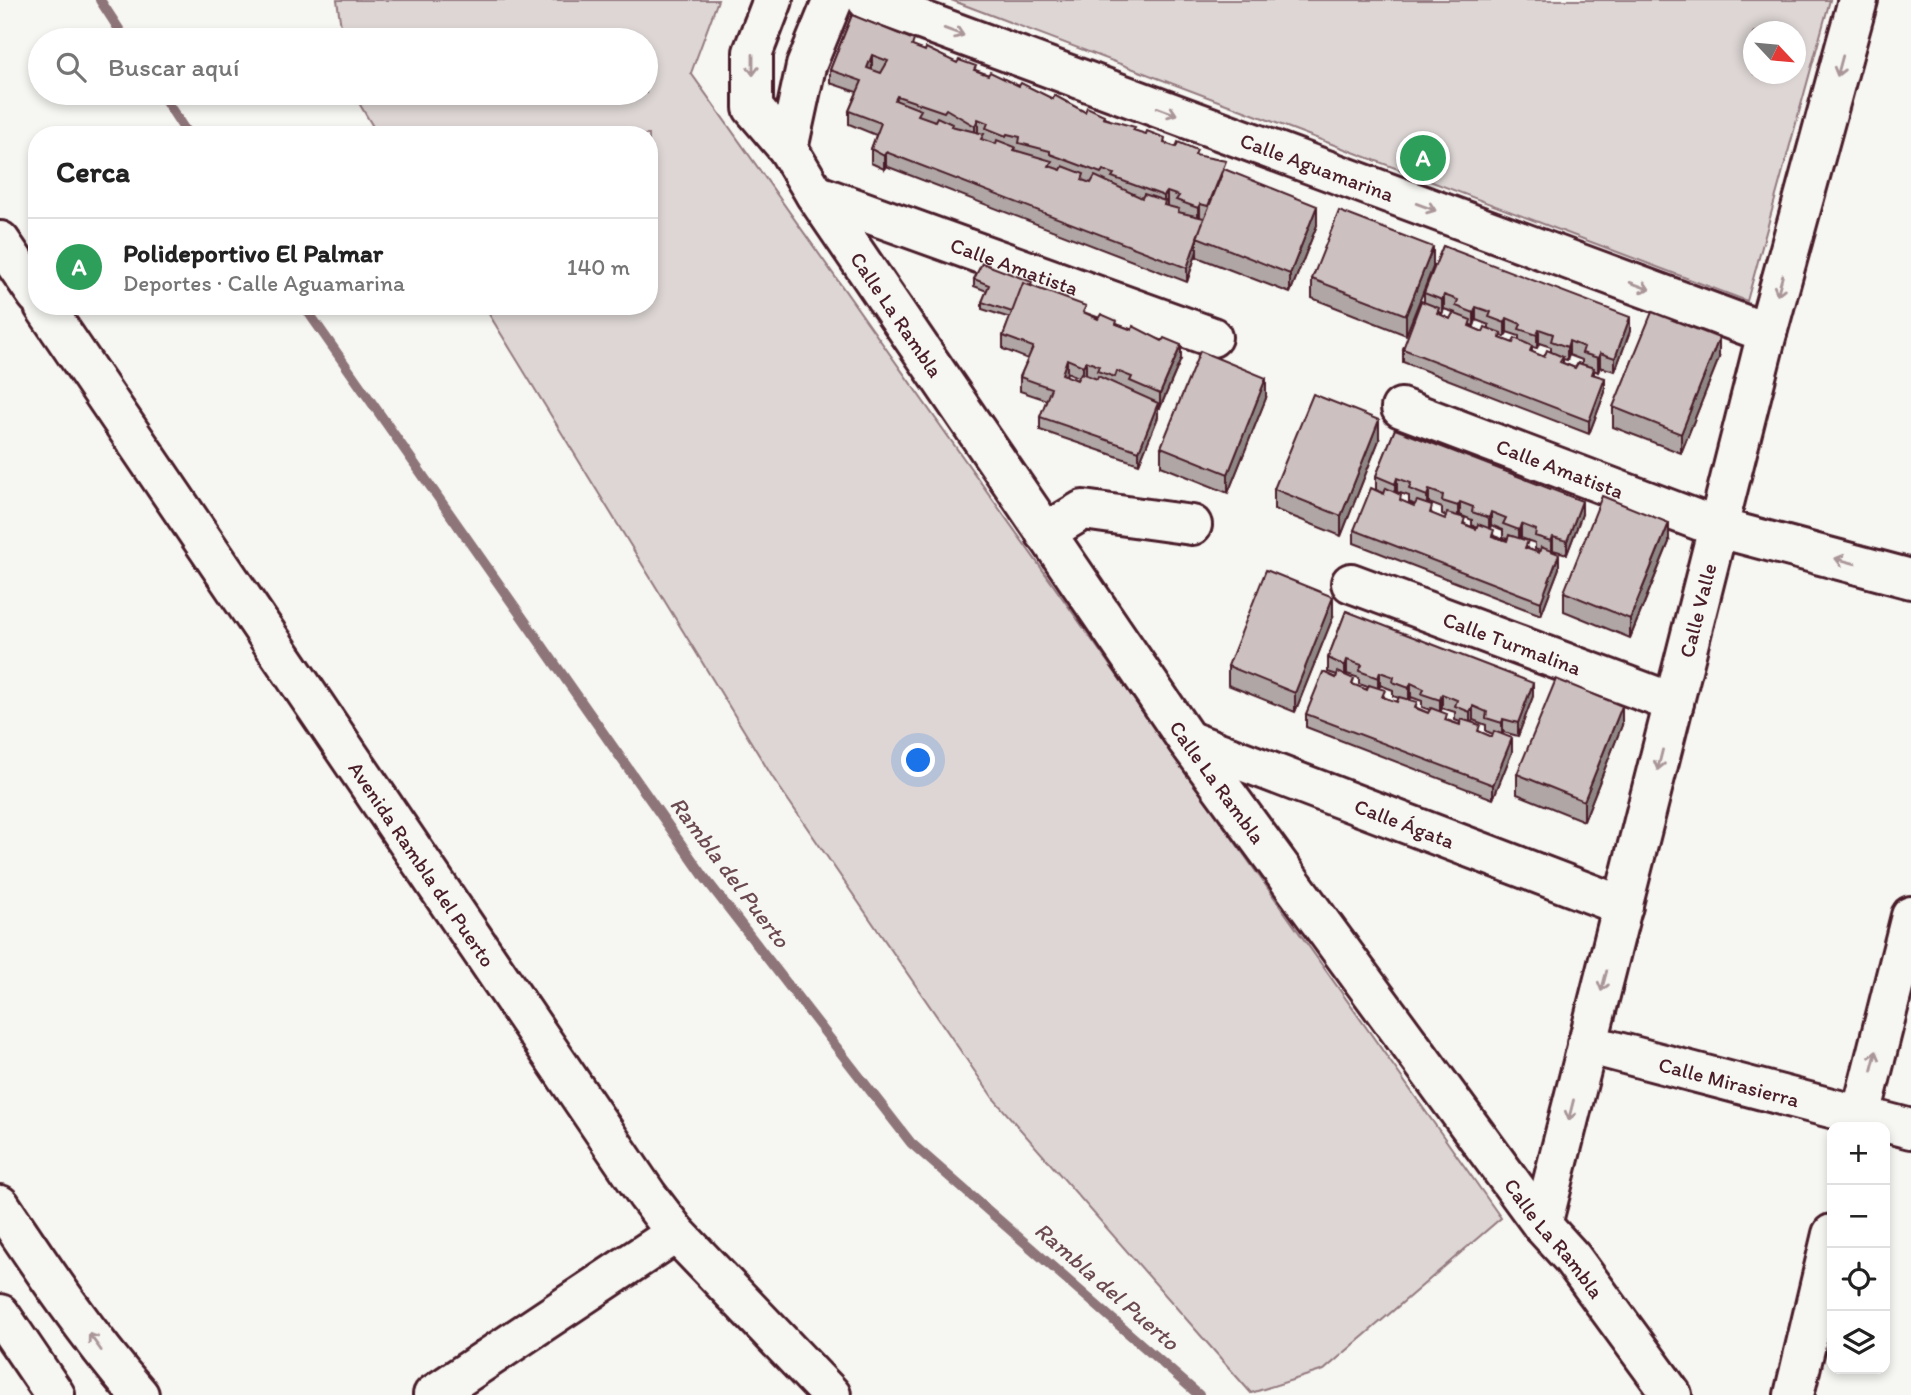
<!DOCTYPE html>
<html lang="es">
<head>
<meta charset="utf-8">
<style>
	body { margin:0; font-family:Itim,sans-serif; background:#f6f6f6; color:#222 }
	.controls { position:absolute; right:21px; bottom:21px; display:grid; overflow:hidden; border-radius:14px; box-shadow:0 4px 10px #0003 }
	.controls button { width:63px; height:63px; display:grid; place-items:center; padding:0; border:0; border-bottom:2px solid #e0e0e0; background:#fff; color:#222; font:35px sans-serif }
	.compass { position:absolute; left:1743px; top:21px; width:63px; height:63px; border-radius:50%; background:#fff; box-shadow:0 4px 10px #0003; rotate:116deg }
	.you { position:absolute; left:919px; top:761px; width:24px; height:24px; margin:-18px; border:5px solid #fff; border-radius:50%; background:#1a73e8; box-shadow:0 0 0 10px #1a73e833 }
	.badge { display:grid; place-items:center; width:46px; height:46px; border-radius:50%; background:#0f766e; color:#fff; font-size:23px; font-weight:700 }
	.pin { position:absolute; translate:-50% -50%; border:4px solid #fff; box-shadow:0 2px 7px #0006 }
	.list { margin:0; padding:0; list-style:none }
	h2 { display:flex; justify-content:space-between; align-items:center; height:91px; margin:0; padding:0 28px; font-size:30px }
	h2 small { font-size:23px; font-weight:400; color:#767676 }
	.list li { display:grid; grid-template-columns:46px 1fr auto; gap:21px; align-items:center; box-sizing:border-box; height:98px; padding:0 28px; border-top:2px solid #e0e0e0 }
	.list b { display:block; font-size:26px; white-space:nowrap }
	.list p { margin:0; font-size:23px; white-space:nowrap; color:#767676 }
	.list em { font-size:23px; font-style:normal; color:#767676 }
	.icon { flex:none; width:38px; height:38px; fill:none; stroke:currentColor; stroke-width:2; stroke-linecap:round; stroke-linejoin:round }
	.map { position:relative; flex:none; width:1911px; height:1395px; overflow:hidden }
	.search { position:absolute; background:#fff; box-shadow:0 4px 10px #0003; left:28px; top:28px; width:630px; height:77px; display:flex; align-items:center; gap:18px; box-sizing:border-box; padding:0 24px; border-radius:38px; color:#767676; font-size:26px }
	.panel { position:absolute; background:#fff; box-shadow:0 4px 10px #0003; left:28px; top:126px; width:630px; height:189px; border-radius:28px }
	.map>svg:first-child { display:block }
</style>
</head>
<body>
<div class="map">
<svg width="1911" height="1395" viewBox="0 0 1911 1395">
	<rect width="100%" height="100%" fill="#f6f6f2"/>
	<filter id="ink" filterUnits="userSpaceOnUse"><feTurbulence type="fractalNoise" baseFrequency=".0143" numOctaves="2"/><feDisplacementMap in="SourceGraphic" scale="14" xChannelSelector="R" yChannelSelector="G"/><feConvolveMatrix kernelMatrix="1 2 1 2 8 2 1 2 1" color-interpolation-filters="sRGB"/></filter>
	<g filter="url(#ink)">
		<path fill="#ddd6d5" stroke="#947a80" stroke-width="2" fill-rule="evenodd" d="M337,0H718L691,73L1501,1218L1324,1370L1251,1393L993,1098L773,778L484,306H649V135H378L353,93H646V40H343Z
			M951,0H1830L1747,301ZM1754,32H1796V74H1754Z"/>
		<g fill="none" stroke-linecap="round" stroke-linejoin="round">
			<path stroke="#8e747a" stroke-width="10" d="M100,0L126,40
				M161,93L188,135
				M304,306L705,878L911,1143L1199,1395"/>
			<g stroke="#4a1f2b" stroke-width="44">
				<g id="minor">
					<path d="M773,0L753,52V108L788,149L806,66L833,0"/>
					<path id="s1" d="M867,0L1767,333"/>
					<path id="s2" d="M788,149L815,194L1187,740L1542,1225L1572,1258L1672,1395"/>
					<path id="s3" d="M815,194L1212,337"/>
					<path d="M0,241L37,295"/>
					<path id="s4" d="M44,306L647,1195L676,1233L831,1395"/>
					<path id="s5" d="M1401,408L1719,528L1911,579"/>
					<path d="M1045,533L1083,510L1192,525"/>
					<path id="s6" d="M1351,583L1674,703"/>
					<path id="s7" d="M1187,740L1623,906"/>
					<path id="s8" d="M1587,1044L1911,1129"/>
					<path d="M1858,1127L1911,916"/>
					<path id="s9" d="M1542,1225L1767,333L1858,0"/>
					<path d="M433,1395L676,1233"/>
					<path d="M1794,1395L1832,1234"/>
				</g>
			</g>
			<g stroke="#4a1f2b" stroke-width="44">
				<path id="tertiary" d="M0,1205C44,1271 87,1335 139,1395
					M0,1314L55,1395"/>
			</g>
			<use href="#minor" stroke="#f6f6f2" stroke-width="38"/>
			<use href="#tertiary" stroke="#f6f6f2" stroke-width="38"/>
		</g>
		<path fill="#afa6a5" stroke="#4a1f2b" stroke-width="2" fill-rule="evenodd" d="M852,15L914,47L1053,99L1085,112L1104,118L1197,156L1226,170L1317,225L1290,293L1197,257V251L1187,282L886,166L884,169L871,163V149L876,135L849,124V111L857,92L830,83V70Z
			M1443,246L1630,331L1615,371L1600,367L1598,372L1594,370V375L1605,392L1589,434L1403,362V349L1424,302V293ZM1444,309L1456,313V314L1450,319L1439,314V312L1442,314ZM1476,320L1489,325V328L1483,332L1471,327V325L1474,326ZM1507,332L1519,336V340L1513,343L1501,339V335L1505,337ZM1539,343L1551,347V352L1544,357L1532,352V347L1537,348ZM1569,355L1582,360V364L1575,368L1563,363V359L1567,360Z
			M1433,267L1406,335L1312,298V279Z
			M974,279L1032,286L1086,314L1098,319L1117,325L1181,359L1160,408L1158,407V417L1139,464L1040,430V417L1047,400L1020,391V377L1028,359L1003,349V336L1010,318L982,309V302L987,291L974,286ZM1067,372L1078,377L1077,380L1066,376Z
			M1719,358L1681,453L1613,427V407Z
			M1266,398L1228,493L1161,466V447Z
			M1395,429L1582,514L1567,554L1553,550L1559,568L1541,615L1354,543V530L1384,493L1376,490V476ZM1397,492L1409,496V502L1415,505L1414,506L1401,501ZM1429,503L1442,508V514L1446,516L1445,519L1432,514L1428,505ZM1460,515L1472,520V525L1477,527L1476,529L1465,524L1459,517ZM1491,525L1503,530V538L1508,539L1507,541L1494,536L1490,528ZM1521,538L1535,543V549L1540,551L1539,553L1528,549L1521,539Z
			M1379,440L1341,536L1274,509V489Z
			M1669,542L1630,638L1564,611V592Z
			M1346,611L1533,696L1518,736L1503,732L1502,734L1512,752L1493,799L1306,727V714L1336,678L1337,675L1328,672V658ZM1347,674L1359,678V684L1368,687L1367,690L1354,685L1347,676ZM1380,685L1393,690V696L1399,698L1397,702L1385,698L1379,688ZM1411,697L1422,701V707L1430,710L1428,713L1417,708L1410,700ZM1442,708L1455,712V720L1460,722V725L1447,720L1440,712ZM1473,720L1486,725V731L1493,734L1492,737L1480,732L1471,722Z
			M1333,617L1295,712L1228,685V666Z
			M1622,725L1584,821L1517,794V774Z"/>
		<path fill="#8f8786" stroke="#4a1f2b" stroke-width="2" d="M872,55V69L867,81V68Z
			M978,119V133L975,139V126Z
			M886,152V166L884,169V156Z
			M1167,192V205L1165,208L1164,218V196Z
			M1200,204V217L1198,222V208Z
			M1317,206V225L1290,293V274Z
			M1197,238V251L1187,282V268Z
			M1433,247V267L1406,335V315Z
			M1444,295V309L1442,314V300Z
			M1476,307V320L1474,326V313Z
			M1630,317V331L1615,371V358Z
			M1507,318V332L1505,337V323Z
			M1539,329V343L1537,348V335Z
			M1719,338V358L1681,453V434Z
			M1569,341V355L1567,360V347Z
			M1181,345V359L1160,408V394Z
			M1600,353V367L1598,372V358Z
			M1067,359V372L1062,388V374Z
			M1086,361V374L1083,380V366Z
			M1266,378V398L1228,493V474Z
			M1605,378V392L1589,434V421Z
			M1158,403V417L1139,464V451Z
			M1379,420V440L1341,536V516Z
			M1397,478V492L1395,497V484Z
			M1429,490V503L1427,509V496Z
			M1582,501V514L1567,554V541Z
			M1460,502V515L1458,520V506Z
			M1491,512V525L1489,531V518Z
			M1669,523V542L1630,638V619Z
			M1521,524V538L1519,543V530Z
			M1553,537V550L1551,555V541Z
			M1559,554V568L1541,615V602Z
			M1333,597V617L1295,712V693Z
			M1347,660V674L1345,679V666Z
			M1380,672V685L1378,691V678Z
			M1411,683V697L1409,702V688Z
			M1533,683V696L1518,736V723Z
			M1442,694V708L1440,713V700Z
			M1473,706V720L1470,725V712Z
			M1622,706V725L1584,821V801Z
			M1503,719V732L1502,737V723Z
			M1512,738V752L1493,799V785Z"/>
		<path fill="#ccc1c0" stroke="#4a1f2b" stroke-width="2" fill-rule="evenodd" d="M852,15L914,40L912,46L925,51L926,48L957,63L959,60L976,66L974,70L988,75L990,72L1019,86L1021,83L1053,99L1054,95L1085,112L1087,107L1104,115L1103,118L1135,127L1133,130L1146,134L1147,131L1165,138L1164,143L1176,147L1178,142L1197,150L1195,155L1226,161L1208,206L1200,204L1198,208L1176,200L1179,196L1167,192L1164,196L1112,177L1114,174L1103,170L1101,173L1050,154V151L1019,143L1020,137L1007,134L1006,136L986,128L988,123L978,119L975,126L946,109L944,112L897,96L895,100L921,110L918,115L935,121L937,117L952,124L951,126L984,134L981,139L996,144L997,140L1015,147L1014,150L1052,161L1049,166L1061,170L1063,166L1084,174L1082,180L1091,183L1095,176L1142,198L1144,194L1165,201L1164,205L1179,209L1178,212L1204,218L1187,268L886,152L884,156L871,149L881,123L849,111L862,81L830,70ZM872,55L888,61L881,73L867,68Z
			M1224,169L1317,206L1290,274L1197,237Z
			M1339,211L1433,247L1406,315L1312,279Z
			M1443,246L1630,317L1615,358L1600,353L1598,358L1582,353L1584,347L1569,341L1567,347L1551,341L1553,334L1539,329L1537,335L1519,329L1521,324L1507,318L1505,323L1489,317L1491,312L1476,307L1474,313L1456,306L1458,300L1444,295L1442,300L1424,293Z
			M982,263L1032,282L1031,286L1023,283L1012,312L982,302L989,285L974,279Z
			M1023,283L1086,306L1083,312L1098,319L1101,314L1117,321L1116,324L1132,330L1133,326L1162,341L1164,338L1181,345L1160,394L1130,381L1132,377L1117,371L1115,377L1097,371L1099,366L1086,361L1083,366L1067,359L1062,374L1077,380L1081,373L1097,379L1098,376L1158,403L1139,451L1040,417L1051,388L1020,377L1033,347L1003,336Z
			M1421,301L1439,308L1437,313L1450,319L1453,313L1471,320L1469,326L1483,332L1485,327L1501,333L1500,338L1513,343L1515,338L1532,346L1530,351L1544,357L1547,350L1563,357L1560,362L1575,368L1578,363L1594,368L1592,374L1605,378L1589,421L1403,349Z
			M1652,312L1719,338L1681,434L1613,407Z
			M1200,351L1266,378L1228,474L1161,447Z
			M1313,394L1379,420L1341,516L1274,489Z
			M1395,429L1582,501L1567,541L1553,537L1551,541L1535,536L1536,530L1521,524L1519,530L1503,524L1506,518L1491,512L1489,518L1472,512L1473,507L1460,502L1458,506L1442,501L1443,495L1429,490L1427,496L1409,489L1411,483L1397,478L1395,484L1376,476Z
			M1371,488L1384,494L1386,488L1401,495L1400,500L1414,506L1417,501L1432,506L1430,513L1445,519L1447,513L1465,518L1463,524L1476,529L1478,524L1494,530L1492,536L1507,541L1509,535L1528,541L1525,548L1539,553L1541,547L1559,554L1541,602L1354,530Z
			M1602,496L1669,523L1630,619L1564,592Z
			M1266,570L1333,597L1295,693L1228,666Z
			M1346,611L1533,683L1518,723L1503,719L1502,723L1486,718L1487,712L1473,706L1470,712L1455,706L1457,700L1442,694L1440,700L1422,694L1424,689L1411,683L1409,688L1393,682L1394,677L1380,672L1378,678L1359,671L1362,665L1347,660L1345,666L1328,658Z
			M1323,672L1336,678L1338,672L1354,679L1352,684L1367,690L1369,685L1385,690L1382,697L1397,702L1399,697L1417,702L1415,708L1428,713L1431,708L1447,714L1445,720L1460,725L1461,719L1480,725L1478,731L1492,737L1494,731L1512,738L1493,785L1306,714Z
			M1556,679L1622,706L1584,801L1517,774Z"/>
		<defs><path id="oneway-shaft" d="M-6 0H5M1.5-3L5.5 0L1.5 3" fill="none" stroke-width="1.6" stroke-linecap="round" stroke-linejoin="round" transform="scale(1.75)"/></defs>
		<g stroke="#a99598">
			<use href="#oneway-shaft" transform="translate(954 32) rotate(20)"/>
			<use href="#oneway-shaft" transform="translate(753 65) rotate(90)"/>
			<use href="#oneway-shaft" transform="translate(1840 66) rotate(105)"/>
			<use href="#oneway-shaft" transform="translate(1167 111) rotate(20)"/>
			<use href="#oneway-shaft" transform="translate(1426 207) rotate(20)"/>
			<use href="#oneway-shaft" transform="translate(1780 285) rotate(105)"/>
			<use href="#oneway-shaft" transform="translate(1640 286) rotate(20)"/>
			<use href="#oneway-shaft" transform="translate(1845 561) rotate(-165)"/>
			<use href="#oneway-shaft" transform="translate(1660 760) rotate(104)"/>
			<use href="#oneway-shaft" transform="translate(1604 981) rotate(105)"/>
			<use href="#oneway-shaft" transform="translate(1874 1061) rotate(-76)"/>
			<use href="#oneway-shaft" transform="translate(1571 1110) rotate(104)"/>
			<use href="#oneway-shaft" transform="translate(95 1342) rotate(-126)"/>
		</g>
	</g>
	<g text-anchor="middle" dominant-baseline="central" stroke-width="6" stroke-linejoin="round" paint-order="stroke">
		<g font-size="21" fill="#4a1f2b" stroke="#f6f6f2">
			<text stroke="none"><textPath href="#s1" startOffset="480">Calle Aguamarina</textPath></text>
			<text stroke="none"><textPath href="#s3" startOffset="212">Calle Amatista</textPath></text>
			<text stroke="none"><textPath href="#s2" startOffset="198">Calle La Rambla</textPath></text>
			<text stroke="none"><textPath href="#s5" startOffset="170">Calle Amatista</textPath></text>
			<text stroke="none"><textPath href="#s9" startOffset="634">Calle Valle</textPath></text>
			<text stroke="none"><textPath href="#s6" startOffset="172">Calle Turmalina</textPath></text>
			<text stroke="none"><textPath href="#s2" startOffset="765">Calle La Rambla</textPath></text>
			<text stroke="none"><textPath href="#s7" startOffset="233">Calle Ágata</textPath></text>
			<text stroke="none"><textPath href="#s4" startOffset="674">Avenida Rambla del Puerto</textPath></text>
			<text stroke="none"><textPath href="#s8" startOffset="147">Calle Mirasierra</textPath></text>
			<text stroke="none"><textPath href="#s2" startOffset="1332">Calle La Rambla</textPath></text>
		</g>
		<g font-size="23" font-style="italic" fill="#6c4a52" stroke="#f6f6f2">
			<text transform="translate(730 872) rotate(53)">Rambla del Puerto</text>
			<text transform="translate(1107 1286) rotate(41)">Rambla del Puerto</text>
		</g>
	</g>
</svg>
<div class="controls">
<button>+</button>
<button>−</button>
<button><svg class="icon" aria-label="locate" viewBox="0 0 24 24"><circle cx="12" cy="12" r="6"/><path d="M12 2v4M12 18v4M2 12h4M18 12h4"/></svg></button>
<button><svg class="icon" aria-label="layers" viewBox="0 0 24 24"><path d="M12 4l9 5-9 5-9-5zM3 14l9 5 9-5"/></svg></button>
</div>
<svg class="compass" viewBox="-18 -18 36 36"><path d="M0-13l5 13h-10z" fill="#e53935"/><path d="M0 13l5-13h-10z" fill="#767676"/></svg>
<div class="you"></div>
<div class="pin badge" style="left:1423px;top:158px;background:#2e9e5b">A</div>
<div class="search"><svg class="icon" aria-label="search" viewBox="0 0 24 24"><circle cx="10" cy="10" r="6"/><path d="M15 15l6 6"/></svg>Buscar aquí</div>
<section class="panel">
<h2>Cerca<small></small></h2>
<ul class="list">
<li><span class="badge" style="background:#2e9e5b">A</span><div><b>Polideportivo El Palmar</b><p>Deportes · Calle Aguamarina</p></div><em>140 m</em></li>
</ul>
</section>
</div>
</body>
</html>
